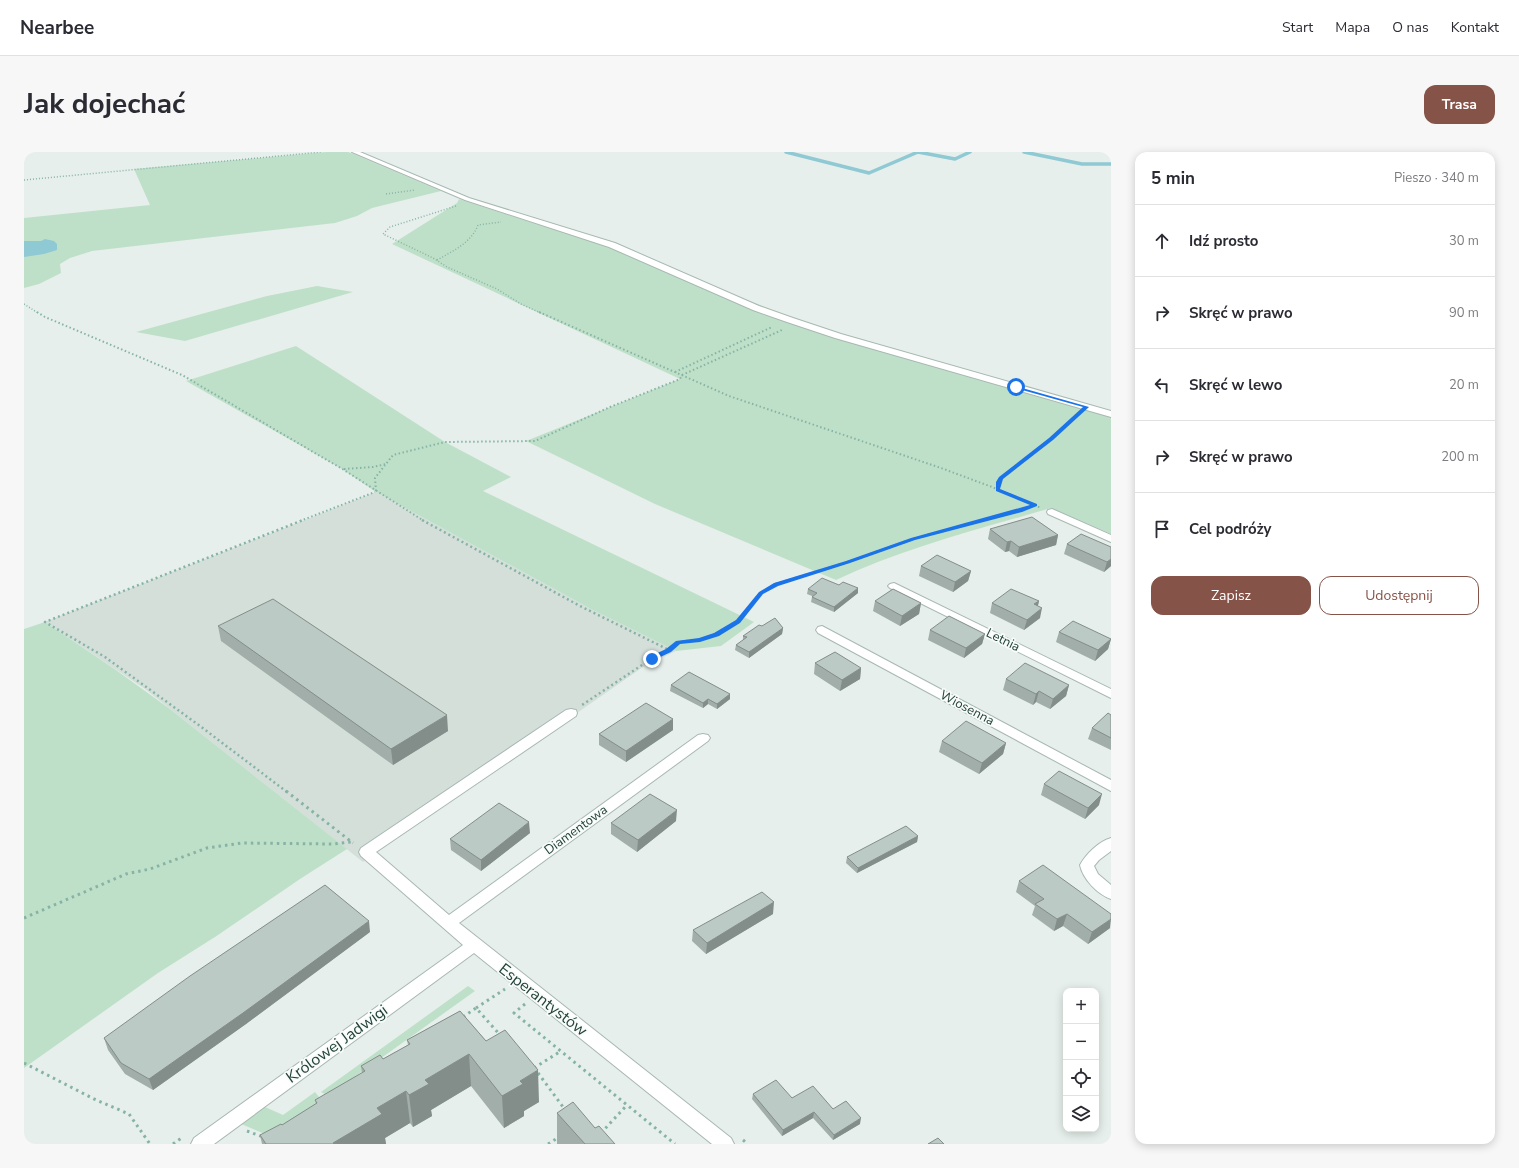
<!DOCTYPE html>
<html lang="pl">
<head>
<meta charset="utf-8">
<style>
	body { margin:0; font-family:"Nunito Sans",sans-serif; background:#f7f7f7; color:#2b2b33 }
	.controls { position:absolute; right:12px; bottom:12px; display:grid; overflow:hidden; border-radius:8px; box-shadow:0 2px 10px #0003 }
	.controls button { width:36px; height:36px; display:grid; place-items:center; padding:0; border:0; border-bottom:1px solid #e1e1e2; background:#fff; color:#2b2b33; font:20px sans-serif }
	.stop { position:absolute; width:12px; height:12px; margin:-9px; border:3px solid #1a73e8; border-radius:50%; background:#fff }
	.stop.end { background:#1a73e8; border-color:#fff; box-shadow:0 1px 4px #0008 }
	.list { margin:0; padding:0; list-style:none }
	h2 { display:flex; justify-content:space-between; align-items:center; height:52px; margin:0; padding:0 16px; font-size:17px }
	h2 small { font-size:13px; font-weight:400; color:#7c7c81 }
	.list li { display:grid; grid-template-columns:26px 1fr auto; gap:12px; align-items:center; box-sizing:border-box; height:72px; padding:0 16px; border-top:1px solid #e1e1e2 }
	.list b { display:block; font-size:15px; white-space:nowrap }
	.list em { font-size:13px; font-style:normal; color:#7c7c81 }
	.actions { display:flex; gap:8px; padding:12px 16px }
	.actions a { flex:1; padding:9px 0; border:1px solid #855347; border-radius:12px; text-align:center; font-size:14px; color:#855347 }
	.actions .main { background:#855347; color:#fff }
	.icon { flex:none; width:22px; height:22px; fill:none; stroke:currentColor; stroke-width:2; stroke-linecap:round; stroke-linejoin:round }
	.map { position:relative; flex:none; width:1087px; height:992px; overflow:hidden; border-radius:12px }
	header { display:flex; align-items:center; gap:24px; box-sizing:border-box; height:56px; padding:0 20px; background:#fff; border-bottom:1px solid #e1e1e2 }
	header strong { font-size:19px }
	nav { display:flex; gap:22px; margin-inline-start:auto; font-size:14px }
	.intro { display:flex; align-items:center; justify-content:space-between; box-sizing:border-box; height:96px; padding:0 24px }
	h1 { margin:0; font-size:28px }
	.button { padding:10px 18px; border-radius:12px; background:#855347; color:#fff; font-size:14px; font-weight:700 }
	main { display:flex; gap:24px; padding:0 24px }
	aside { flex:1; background:#fff; border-radius:12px; box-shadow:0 2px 10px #0003 }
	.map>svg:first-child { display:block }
</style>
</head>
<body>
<header>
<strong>Nearbee</strong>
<nav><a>Start</a><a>Mapa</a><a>O nas</a><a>Kontakt</a></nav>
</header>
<div class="intro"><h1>Jak dojechać</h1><a class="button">Trasa</a></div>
<main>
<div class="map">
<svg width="1087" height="992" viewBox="0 0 1087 992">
	<rect width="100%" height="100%" fill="#e6efeb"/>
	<path fill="#d4dfda" d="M352,340L567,457L652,499L619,515L339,710L121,537L21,470Z"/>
	<path fill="#bfe0c8" d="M302,0H324L332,3L417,39L348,56L333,64L311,71L68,99L46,106L36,112L37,121L15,132L0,136V66L126,53L110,17Z
		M435,47L602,101L780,170L877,200L1087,259V382L1027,356C956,377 879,396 812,428L631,352L502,289L656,227L368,92L433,51Z
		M293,134L329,140L161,189L112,180L243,144Z
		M272,194L421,290L487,325L459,339L730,470L697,494L652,499L567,457L352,340L318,317L162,229Z
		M21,470L92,518L146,557L323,697L276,727L191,785L134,821L0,916V477Z
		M444,834L451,839L304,944L297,940Z
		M291,940L300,951L248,985L217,972L241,955L259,963Z"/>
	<path fill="#8ec9d4" d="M21,87L30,89L33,92V98L20,102L0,105V89H17Z"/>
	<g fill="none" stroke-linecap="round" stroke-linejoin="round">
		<path stroke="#8ec9d4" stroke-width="3.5" d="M762,0L845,21L894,0L931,7L946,0
			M1000,0L1058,12H1087"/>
		<g stroke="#a8b8b2" stroke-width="2">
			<path id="street" d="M328,0H336L445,46L591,91L735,154L769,166L817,182L1087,259V265L811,186L763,170L729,158L585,95L441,48Z
				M1028,357L1087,383V390L1024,362L1023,360L1024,358Z
				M870,431L1087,537V546L866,436L864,434L866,432Z
				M798,474L1087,628V639L794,481L792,478L794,475Z
				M547,557L552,558L553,561L552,564L352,700L425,763L674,583L679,582L684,583L686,586L684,589L435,771L707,986L710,992H688L450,801L190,992H167L170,986L439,793L337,704L335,700L337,696L542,558Z
				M1087,686V699L1075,708L1070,714L1074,722L1087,733V747C1073,742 1059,727 1056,713C1062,702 1074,690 1087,686Z"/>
		</g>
		<path stroke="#86b3a5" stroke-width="1.5" stroke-dasharray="1 2" stroke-linecap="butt" d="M0,28L297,0
			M362,42L391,38
			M432,54L366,75L359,82L409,106L423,115L473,137L497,152L517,161
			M413,108C429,99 447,91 454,73L477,70
			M0,152L14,161"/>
		<path stroke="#86b3a5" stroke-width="2" stroke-dasharray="1.5 2.5" stroke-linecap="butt" d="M13,160L21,165L158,223L320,318L400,369
			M515,160L705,244L917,316L968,335L1017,356
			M651,220L748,175
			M320,317L349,315L362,312
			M974,337V330L977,326L1027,287L1052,264
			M352,339L351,326L369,303L421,290L511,289L586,255L656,227L658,223L758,178
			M276,369L351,340
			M956,369L996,359L1010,353"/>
		<path stroke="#86b3a5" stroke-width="2.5" stroke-dasharray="2 3" stroke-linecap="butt" d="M398,368L556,454L645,498L627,507L558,553
			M645,498L654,490L676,488L693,482L714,469L737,441L752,432L824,410L889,387L960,368
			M263,640L176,574L81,505L21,470L279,368"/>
		<path stroke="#86b3a5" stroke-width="3" stroke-dasharray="2.5 4" stroke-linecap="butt" d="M262,639L329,691
			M0,766L102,722L126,717L183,696L218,691L308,692L327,690
			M501,852L490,861L651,992
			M452,856L481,837
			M439,865L452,856L477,884
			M0,911L70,947L105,962L126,992
			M510,916L537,899
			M514,921L542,959
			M223,979L239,985
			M577,981L603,953
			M719,988L724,992
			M149,992L159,985
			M524,992L535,985"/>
		<use href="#street" fill="#fff" fill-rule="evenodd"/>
	</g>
	<path fill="#a1aea9" d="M966,377L1034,383L1032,393L993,405L985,399L981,400L964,387Z
		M1043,392L1087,395V414L1080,420L1040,402Z
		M897,414L947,419L944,429L929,440L895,424Z
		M815,433L834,436V441L810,460L787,450L788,445V444L783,442L784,437Z
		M851,449L897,451L895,462L876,474L849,459Z
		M1015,449L1014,454L1016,466L1000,478L966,461L968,451Z
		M194,474L424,579L369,613L197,489Z
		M738,474L759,476L758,482L725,506L711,498L712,493L719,488V484Z
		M906,478L961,482L958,492L940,506L904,488Z
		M1035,480L1087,487L1084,497L1071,509L1032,490Z
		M791,511L837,516L836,527L816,539L790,522Z
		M982,527L1045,533L1042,544L1026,557L1012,550L1009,553L979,538Z
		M647,533L706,542V547L693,557L684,552L679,556L646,539Z
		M1087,563V598L1064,587L1068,576Z
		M649,567V578L602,610L575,593V582Z
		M918,589L982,591L979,602L955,622L915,600Z
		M1020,632L1075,653L1061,667L1017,643Z
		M652,669L613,700L587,682V671Z
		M506,681L457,719L427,698L426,687Z
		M894,684L893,690L833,721L822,711L823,705Z
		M995,729L1086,776L1064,792L1039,774L1030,779L1008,763L1011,754L992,740Z
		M749,762L682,802L668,789L669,778Z
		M346,780L222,872L129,938L101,922L84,898L80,886Z
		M436,859L515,950L500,959V964L480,976L447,934L407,958L408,964L389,975L386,971L361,986L362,992H238L236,983L258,973L292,952L291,948L338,921L337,914L359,907L384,893L383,888Z
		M729,942L768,946L809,957L836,972L809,988L789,966L758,984L728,947Z
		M533,961L571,976L591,992H533Z"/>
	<path fill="#838d89" d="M1034,383L1032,393L993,405L995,395Z
		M987,389L985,399L981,400L983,390Z
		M1087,407V414L1080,420L1083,410Z
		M947,419L944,429L929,440L931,430Z
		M834,436V441L810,460V455Z
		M1015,449L1012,460L1010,452Z
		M897,451L895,462L876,474L878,464Z
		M1018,456L1016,466L1000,478L1003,468Z
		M759,476L758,482L725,506V500Z
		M961,482L958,492L940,506L942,496Z
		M1087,487L1084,497L1071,509L1074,498Z
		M837,516L836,527L816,539L818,528Z
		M1045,533L1042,544L1026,557L1029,547Z
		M1015,539L1012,550L1009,553L1012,542Z
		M706,542V547L693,557V552Z
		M684,547V552L679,556V551Z
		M423,563L424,579L369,613L367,597Z
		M649,567V578L602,610V599Z
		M982,591L979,602L955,622L958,611Z
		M1078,642L1075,653L1061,667L1064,656Z
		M653,658L652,669L613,700L614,688Z
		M505,670L506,681L457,719V708Z
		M894,684L893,690L833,721L834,716Z
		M750,750L749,762L682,802L683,791Z
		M1043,762L1039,774L1030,779L1033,767Z
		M1087,767L1086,776L1064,792L1068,780Z
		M345,769L346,780L222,872L129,938L125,927Z
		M445,902L447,934L407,958L408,964L389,975L385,943L401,928Z
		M514,918L515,950L500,959V964L480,976L478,944L496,929Z
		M382,939L386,971L361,986L362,992H309V991L353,956Z
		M790,960L789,966L758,984L759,978Z
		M837,966L836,972L809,988L810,983Z"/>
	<path fill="#bbcac4" stroke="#838d89" d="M1008,365L1034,383L995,395L987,389L983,390L966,377Z
		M1057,382L1087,395V407L1083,410L1043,392Z
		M913,403L947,419L931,430L897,414Z
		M798,426L815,433L819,430L834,436L810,455L788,445L793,441L784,437Z
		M869,437L897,451L878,464L851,449Z
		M987,437L1015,449L1010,452L1018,456L1003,468L968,451Z
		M249,447L423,563L367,597L194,474Z
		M925,464L961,482L942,496L906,478Z
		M751,466L759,476L725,500L712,493L723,485L719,484L735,473L738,474Z
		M1049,469L1087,487L1074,498L1035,480Z
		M811,500L837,516L818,528L791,511Z
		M1001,511L1045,533L1029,547L1015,539L1012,542L982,527Z
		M665,520L706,542L693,552L684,547L679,551L647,533Z
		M622,551L649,567L602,599L575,582Z
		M1084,561L1087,563V586L1068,576Z
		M942,569L982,591L958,611L918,589Z
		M1035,619L1078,642L1064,656L1020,632Z
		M626,642L653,658L614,688L587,671Z
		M475,651L505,670L457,708L426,687Z
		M882,674L894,684L834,716L823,705Z
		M1019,713L1087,762V767L1068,780L1043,762L1033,767L1011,752L1020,747L995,729Z
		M301,733L345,769L219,861L125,927L97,911L80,886L166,824Z
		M738,740L750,750L683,791L669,778Z
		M436,859L462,889L481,878L514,918L496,929L499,932L478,944L445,902L401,928L405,932L385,943L382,939L353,956L358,962L309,991L310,992H242L236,983L257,972L258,973L293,951L291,948L341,919L337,914L356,903L359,907L386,892L383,888Z
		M752,928L768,946L789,934L809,957L822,949L837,966L810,983L790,960L759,978L729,942Z
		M549,950L571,976L575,974L591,992H561L533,961Z
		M914,986L920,992H904Z"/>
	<path fill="#1a73e8" d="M991,234L1065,255L1029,288L979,327L976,337L1013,352V354L998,360L891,388L826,411L754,434L739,442L716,471L695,484L676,490L656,492L647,500L630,508H625V505L642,497L652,489L675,486L690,481L712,468L735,440L750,431L822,409L887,386L1006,353L972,339V330L975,325L1025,286L1059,255L991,236Z"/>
	<g text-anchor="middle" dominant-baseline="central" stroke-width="3.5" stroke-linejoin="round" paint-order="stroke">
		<g font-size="13" fill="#24423a" stroke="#f7fbf9">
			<text transform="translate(979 488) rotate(26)">Letnia</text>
			<text transform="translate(943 556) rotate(28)">Wiosenna</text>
			<text transform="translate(552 678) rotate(-36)">Diamentowa</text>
		</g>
		<g font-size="16" fill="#24423a" stroke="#f7fbf9">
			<text transform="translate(519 848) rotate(38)">Esperantystów</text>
			<text transform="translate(313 892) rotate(-36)">Królowej Jadwigi</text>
		</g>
	</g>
</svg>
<div class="controls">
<button>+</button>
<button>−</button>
<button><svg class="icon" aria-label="locate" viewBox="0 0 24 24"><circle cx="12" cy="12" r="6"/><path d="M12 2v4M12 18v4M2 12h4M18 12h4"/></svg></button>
<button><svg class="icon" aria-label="layers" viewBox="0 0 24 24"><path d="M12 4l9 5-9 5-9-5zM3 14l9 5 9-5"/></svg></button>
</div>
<div class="stop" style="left:992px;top:235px"></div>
<div class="stop end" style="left:628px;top:507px"></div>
</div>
<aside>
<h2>5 min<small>Pieszo · 340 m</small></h2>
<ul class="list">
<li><svg class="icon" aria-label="ahead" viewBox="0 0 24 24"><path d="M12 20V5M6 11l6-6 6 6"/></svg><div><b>Idź prosto</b></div><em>30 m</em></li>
<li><svg class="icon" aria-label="right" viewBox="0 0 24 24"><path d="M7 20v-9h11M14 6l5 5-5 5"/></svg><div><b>Skręć w prawo</b></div><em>90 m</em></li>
<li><svg class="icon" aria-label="left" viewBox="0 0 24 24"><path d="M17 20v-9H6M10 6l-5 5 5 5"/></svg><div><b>Skręć w lewo</b></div><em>20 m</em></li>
<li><svg class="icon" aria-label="right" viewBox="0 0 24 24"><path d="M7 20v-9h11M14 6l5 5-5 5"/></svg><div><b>Skręć w prawo</b></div><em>200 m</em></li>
<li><svg class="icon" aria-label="arrive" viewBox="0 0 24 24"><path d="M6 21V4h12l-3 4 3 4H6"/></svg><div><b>Cel podróży</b></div></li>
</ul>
<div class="actions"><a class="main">Zapisz</a><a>Udostępnij</a></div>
</aside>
</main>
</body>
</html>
